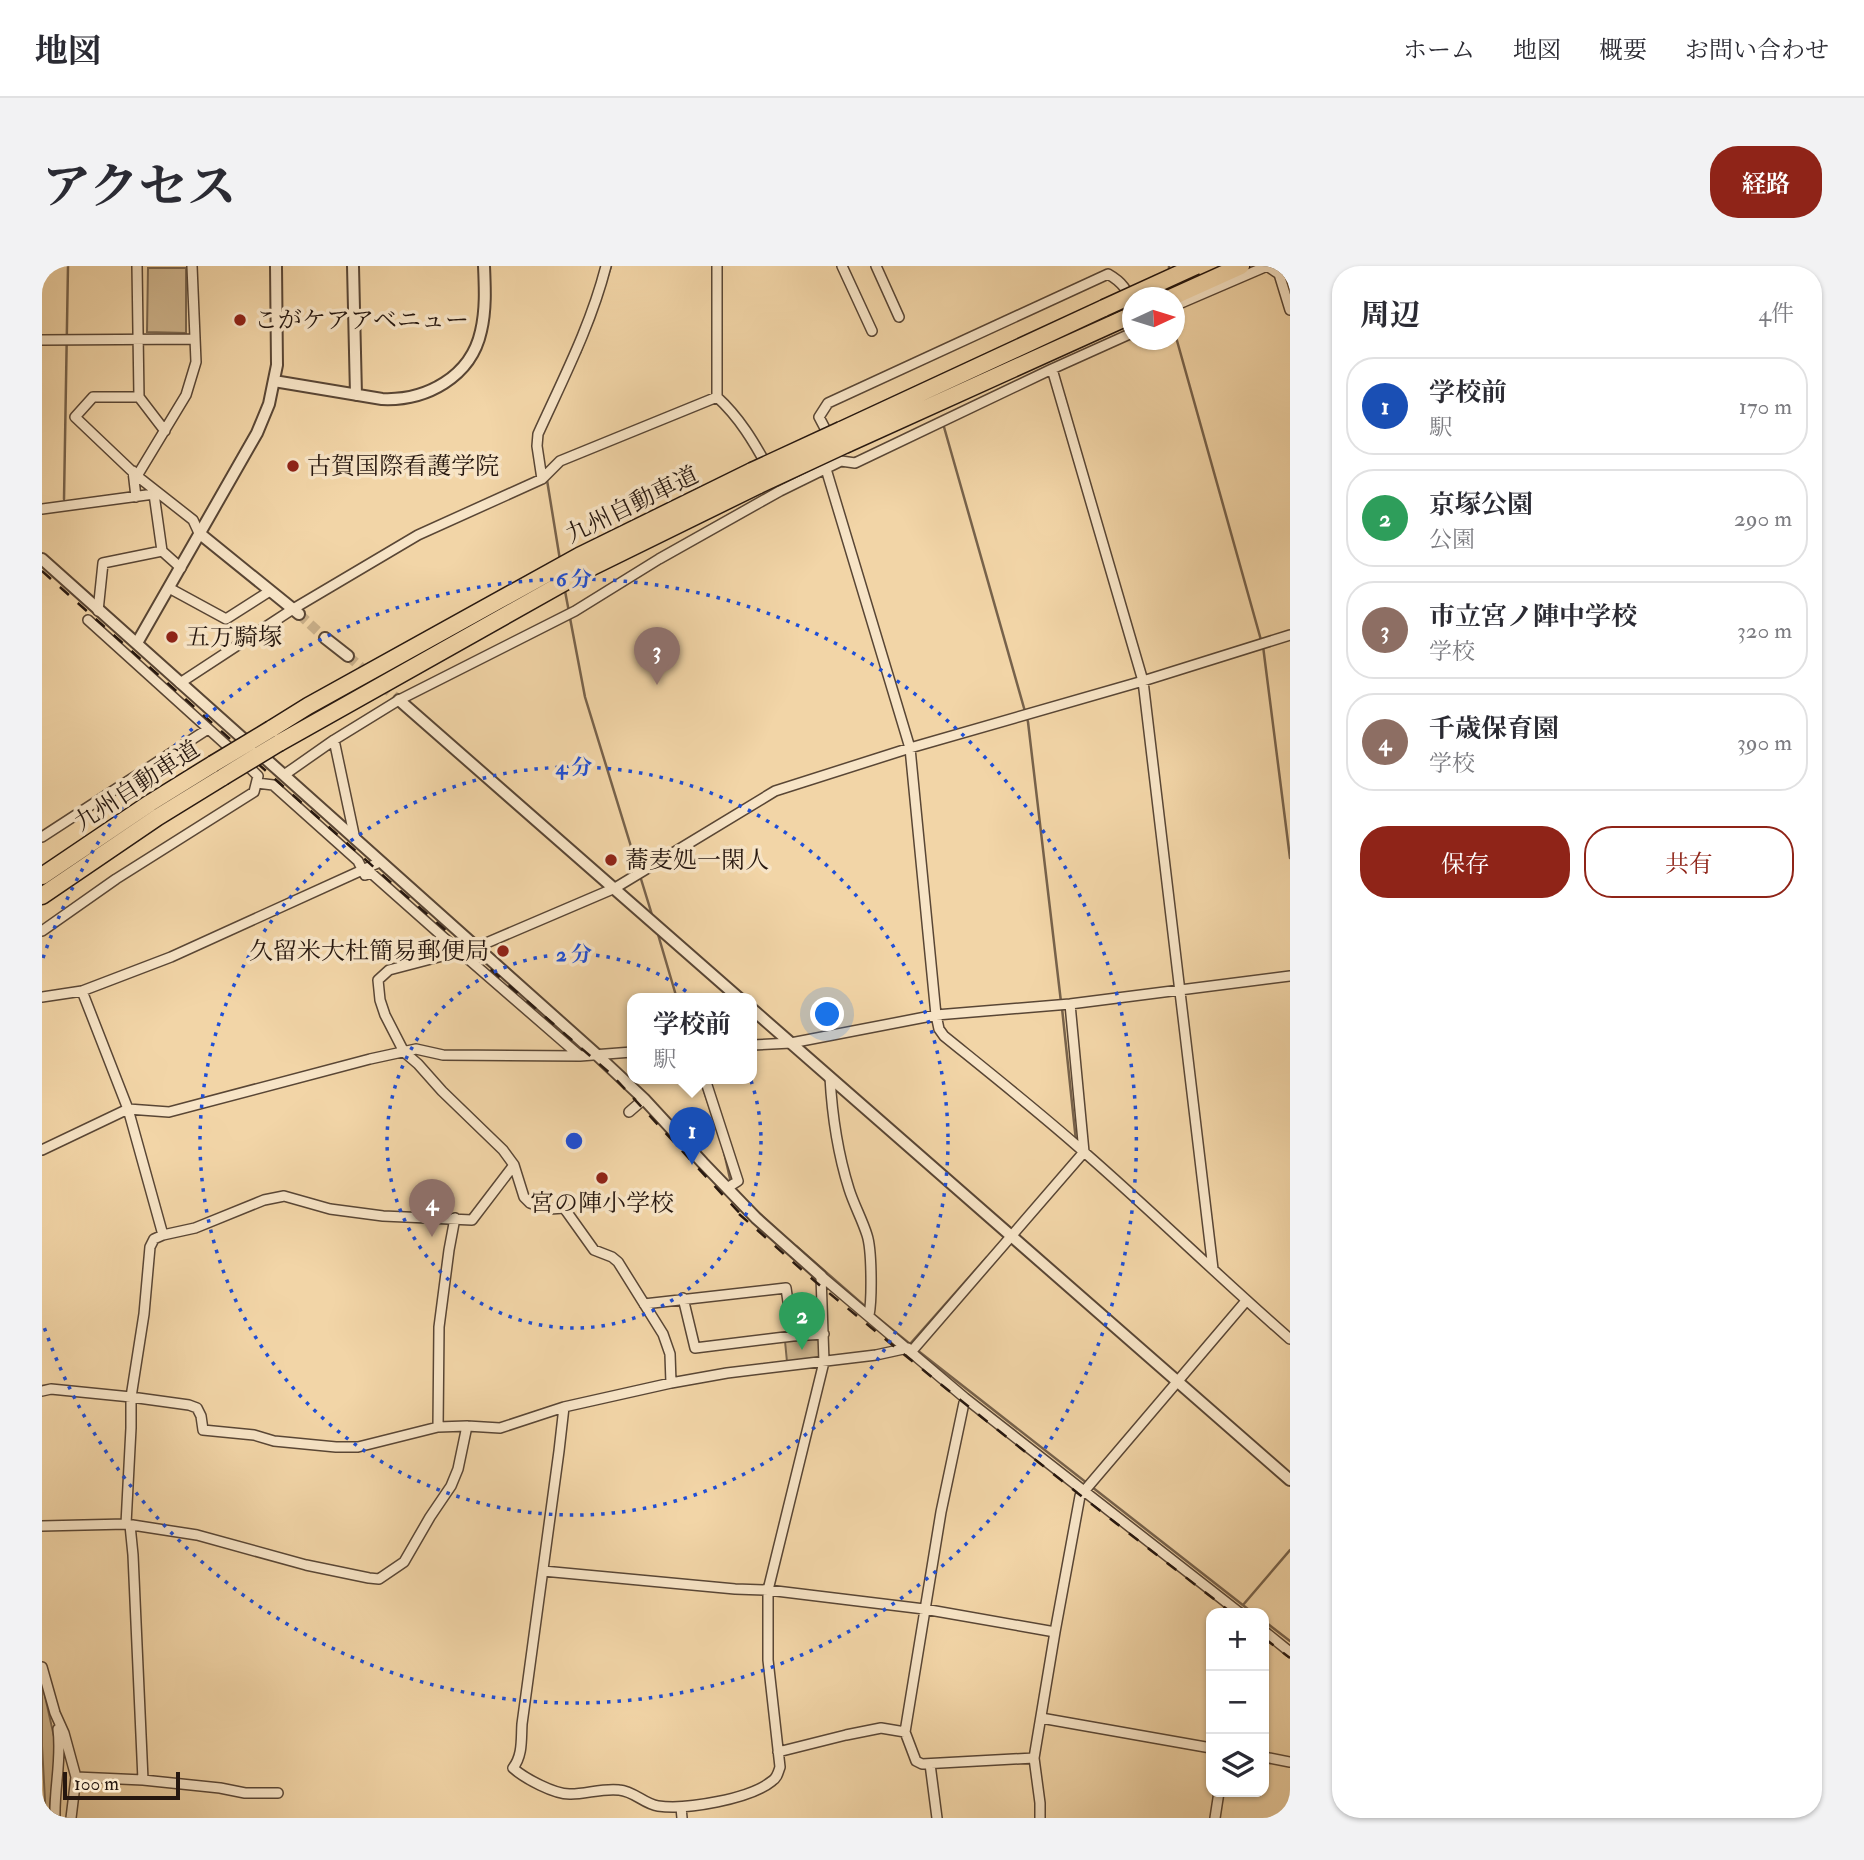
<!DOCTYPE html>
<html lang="ja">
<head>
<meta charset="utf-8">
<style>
	body { margin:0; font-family:"IM FELL Double Pica","Noto Serif JP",serif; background:#f2f2f3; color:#2b2b33 }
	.controls { position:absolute; right:21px; bottom:21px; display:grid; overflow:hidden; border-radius:14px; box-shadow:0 2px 5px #0004 }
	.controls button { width:63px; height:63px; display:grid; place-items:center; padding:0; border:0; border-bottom:2px solid #e1e1e2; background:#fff; color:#2b2b33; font:35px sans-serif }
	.compass { position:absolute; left:1080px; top:21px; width:63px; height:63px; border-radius:50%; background:#fff; box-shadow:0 2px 5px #0004; rotate:86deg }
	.scale { position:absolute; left:21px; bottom:18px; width:117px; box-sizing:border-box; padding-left:7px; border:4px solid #26170f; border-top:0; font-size:19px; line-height:24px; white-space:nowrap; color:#26170f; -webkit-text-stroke:5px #f7e4c6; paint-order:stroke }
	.you { position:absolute; left:786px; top:749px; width:24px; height:24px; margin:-18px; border:5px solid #fff; border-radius:50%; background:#1a73e8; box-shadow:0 0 0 10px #1a73e833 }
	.badge { display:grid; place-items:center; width:46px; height:46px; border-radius:50%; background:#8f2418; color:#fff; font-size:23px; font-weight:700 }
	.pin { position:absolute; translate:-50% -58px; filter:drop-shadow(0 2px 4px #0008) }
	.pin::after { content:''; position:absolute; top:37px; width:24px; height:21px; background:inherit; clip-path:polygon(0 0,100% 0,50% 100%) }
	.popup { position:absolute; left:585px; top:727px; width:130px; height:91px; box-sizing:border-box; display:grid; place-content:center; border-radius:14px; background:#fff; filter:drop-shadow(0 2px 5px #0005); font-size:23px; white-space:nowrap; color:#7c7c81 }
	.popup b { font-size:26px; color:#2b2b33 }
	.popup::after { content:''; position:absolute; left:50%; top:100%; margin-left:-14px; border:14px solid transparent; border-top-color:#fff }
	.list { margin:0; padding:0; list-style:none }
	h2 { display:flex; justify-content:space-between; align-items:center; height:91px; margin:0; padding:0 28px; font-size:30px }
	h2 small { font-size:23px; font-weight:400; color:#7c7c81 }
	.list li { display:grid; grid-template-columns:46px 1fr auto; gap:21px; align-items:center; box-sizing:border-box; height:98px; margin:0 14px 14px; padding:0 14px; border:2px solid #e1e1e2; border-radius:28px }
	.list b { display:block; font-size:26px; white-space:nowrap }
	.list p { margin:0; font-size:23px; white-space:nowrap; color:#7c7c81 }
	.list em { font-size:23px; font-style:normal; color:#7c7c81 }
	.actions { display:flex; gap:14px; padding:21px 28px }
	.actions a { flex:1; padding:16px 0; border:2px solid #8f2418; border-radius:28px; text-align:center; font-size:24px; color:#8f2418 }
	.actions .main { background:#8f2418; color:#fff }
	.icon { flex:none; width:38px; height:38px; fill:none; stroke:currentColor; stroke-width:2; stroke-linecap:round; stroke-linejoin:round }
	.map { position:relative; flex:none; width:1248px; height:1552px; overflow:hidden; border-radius:28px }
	header { display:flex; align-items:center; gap:42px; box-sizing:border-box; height:98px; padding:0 35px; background:#fff; border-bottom:2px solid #e1e1e2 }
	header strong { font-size:33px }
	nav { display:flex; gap:38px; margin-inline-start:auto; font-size:24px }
	.intro { display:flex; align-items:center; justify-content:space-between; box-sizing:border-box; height:168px; padding:0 42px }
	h1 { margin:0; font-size:49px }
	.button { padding:18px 32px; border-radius:28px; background:#8f2418; color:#fff; font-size:24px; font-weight:700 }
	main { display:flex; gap:42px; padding:0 42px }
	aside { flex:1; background:#fff; border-radius:28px; box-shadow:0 2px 5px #0004 }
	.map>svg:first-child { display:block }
</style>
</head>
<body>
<header>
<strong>地図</strong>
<nav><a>ホーム</a><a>地図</a><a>概要</a><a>お問い合わせ</a></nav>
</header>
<div class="intro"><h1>アクセス</h1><a class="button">経路</a></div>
<main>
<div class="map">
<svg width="1248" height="1552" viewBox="0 0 1248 1552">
	<rect width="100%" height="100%" fill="#f2d5a7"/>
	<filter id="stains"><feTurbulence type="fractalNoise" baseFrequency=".00286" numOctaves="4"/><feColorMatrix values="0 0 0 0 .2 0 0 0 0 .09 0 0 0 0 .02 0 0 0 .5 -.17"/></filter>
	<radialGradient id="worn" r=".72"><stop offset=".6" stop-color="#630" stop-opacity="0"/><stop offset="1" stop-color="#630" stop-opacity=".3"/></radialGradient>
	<path fill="#cfb58d" stroke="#7a664e" stroke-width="2" d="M106,2H144V67L105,66Z
		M777,1072V1093L745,1096L743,1075Z
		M0,1417L15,1484L8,1538L9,1552H4L0,1480Z"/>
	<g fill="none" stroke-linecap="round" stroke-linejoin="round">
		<path stroke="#77624b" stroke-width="2.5" d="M1127,0V7
			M564,15L569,0
			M1132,64L1219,374
			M538,87L552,51
			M902,161L986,456L1019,736
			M505,214L518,294
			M22,233L26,0
			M523,325L527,346
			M528,352L543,431L611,652
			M1221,380L1248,592
			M615,665L635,733
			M1020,742L1034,875
			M658,813L675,863
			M682,886L689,917
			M702,933L733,962
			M754,980L825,1042
			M830,1047L868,1078L945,991
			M875,1084L1211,1347
			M1201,1339L1248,1284
			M1222,1355L1248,1375"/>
		<path stroke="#c9af89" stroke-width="10" stroke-dasharray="10 5" stroke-linecap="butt" d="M257,348L283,372
			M306,390L357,434"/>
		<g stroke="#594635" stroke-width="12">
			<path id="minor" d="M95,0L97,131L123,165
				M675,0V131C697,151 712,176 726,202
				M800,0L830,65
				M834,0L857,51
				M1225,0L1237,8L1248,5
				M1237,8L1248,44
				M1132,40L1225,0
				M0,74L153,73
				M1010,103L1101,415L1171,1003
				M97,131H51L33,151L95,210L151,254L157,267
				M788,172L777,151L786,137L1066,8C1080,16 1086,24 1090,39
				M784,203L868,482L894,749L897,763L902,770C949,808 997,846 1042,886C1112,947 1178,1012 1248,1073
				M91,205L94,231
				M95,210L144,129L154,96L150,0
				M500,213L495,180L496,168C521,113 549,59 564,0
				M116,228H112L120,285
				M0,243L112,228
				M127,322L184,353L228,325
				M56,345L61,297L120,285L139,302
				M46,354L192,486
				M138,417L251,343L376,269L500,213L518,195L675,131
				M292,474L313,573
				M242,509L292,474L357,434L533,345L617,293L738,225L799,195L813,197L1010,103L1090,67
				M215,517L231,519L316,595L323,609L329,607L417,685L538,790
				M0,571L166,463
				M0,665L74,613L212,526L216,510L202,496
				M40,725L86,843L127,846L328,793L374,783L401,789L538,790L590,786
				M0,731L40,725L129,691L338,596
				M710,779L749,777L894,749L1028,738L1248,710
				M788,811C790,848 796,888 807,923C812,939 820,953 825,969C830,984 830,1034 827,1049
				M663,813L696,915L685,922
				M587,846L602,833
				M0,884L86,843L121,969
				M779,1010L923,1132L1198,1347
				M641,1032L653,1082L751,1070L782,1068
				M602,1038L744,1022L751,1070
				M869,1086L1042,886L1028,738
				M629,1117L628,1088L621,1068L576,996L570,991L552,984L522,942L508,943L497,940L488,937L482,931L472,899L461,884L400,825L376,798L362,786L343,749L338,734L336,714L347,704L435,681L573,622L733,525L868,482L1101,415L1248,369
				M0,1125L9,1123L89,1131L147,1139L155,1142L159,1150L161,1164L212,1169L232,1175L294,1181H316L396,1161L425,1160L458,1162L522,1141L629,1117L685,1107L834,1089L866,1082
				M923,1132L899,1246L863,1466L874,1495L880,1498L992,1492
				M522,1141L517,1185L480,1458C479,1473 481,1489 471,1502C482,1512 513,1529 529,1528C544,1528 561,1522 577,1524C592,1525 602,1538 616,1540C644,1544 708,1533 730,1515C735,1512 736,1507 738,1501L726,1394V1324L782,1096L779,1010
				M396,1161L397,1061L407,984L413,952
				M84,1258L89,1162V1131L102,1048L108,981L112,973L121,969L153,962L222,934L242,930L288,943L341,950L430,954L472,899
				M88,1259L91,1289L101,1514
				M0,1260L84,1258L155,1269L264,1299L327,1312L337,1313L362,1296L388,1251L409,1220L416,1203L425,1160
				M501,1305L693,1323L726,1324L882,1343L1013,1366
				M1222,1365L1248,1386
				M0,1401L13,1447L22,1467L34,1511L29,1552
				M999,1452L1169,1482
				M736,1486L804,1469L839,1462L863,1466
				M1222,1491L1248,1496
				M888,1498L895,1552
				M34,1511L101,1514L178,1522L203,1527H236
				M639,1541L640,1552
				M13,1552C12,1522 20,1493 16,1463
				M998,1552V1537L992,1492L1013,1366L1038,1230L1204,1035
				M1173,1552L1177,1526"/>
		</g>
		<g stroke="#594635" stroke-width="14">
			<path id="tertiary" d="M311,0L314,129
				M232,115L340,133C384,135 429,111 439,65C444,44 443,22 442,0
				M157,267L257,348
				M0,293L554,788L602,833L661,897L714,952L779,1010
				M283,372L306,390
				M95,377L215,167L227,138L235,99L234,0
				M357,434L698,733
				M710,743L1248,1214"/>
		</g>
		<g stroke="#26170f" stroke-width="19">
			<path id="motorway" d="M1128,32L1199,0
				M799,164L1062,42
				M805,178L1090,49
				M229,463L266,440L537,290L710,205
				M237,477L548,302L717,219
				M0,610L108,537L171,498
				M0,630L116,551L181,511"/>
		</g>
		<use href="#minor" stroke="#f7e4c6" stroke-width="9"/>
		<use href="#tertiary" stroke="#f7e4c6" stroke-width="10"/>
		<use href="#motorway" stroke="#f2d5a7" stroke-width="16"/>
		<path stroke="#26170f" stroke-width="2.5" stroke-dasharray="12 12" stroke-linecap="butt" d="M0,305L354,621L570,809L704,954
			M697,948C725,972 752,998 781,1022C915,1133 1052,1241 1190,1347
			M1222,1372L1248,1392"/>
		<g stroke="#26170f" stroke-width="19" stroke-linecap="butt">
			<path id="motorway-bridge" d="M1062,42L1154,0
				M710,205L799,164
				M717,219L805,178
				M171,498L229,463
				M181,511L237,477"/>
		</g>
		<use href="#motorway-bridge" stroke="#f2d5a7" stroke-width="16"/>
	</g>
	<g fill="none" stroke="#1d4ed8" stroke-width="3.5" stroke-dasharray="3.5 7">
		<circle cx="532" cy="875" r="187"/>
		<circle cx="532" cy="875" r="374"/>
		<path d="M1 692A562 562 0 1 1 1 1058"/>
	</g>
	<g fill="#8f2418" stroke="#f7e4c6" stroke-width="2.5">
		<circle cx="198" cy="54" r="7"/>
		<circle cx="251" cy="200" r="7"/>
		<circle cx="130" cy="371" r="7"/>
		<circle cx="569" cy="594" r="7"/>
		<circle cx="461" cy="685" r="7"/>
		<circle cx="560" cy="912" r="7"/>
	</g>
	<g text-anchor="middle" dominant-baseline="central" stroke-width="7" stroke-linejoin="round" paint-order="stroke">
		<g font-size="24" fill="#26170f" stroke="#f7e4c6" text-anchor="start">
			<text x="212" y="54">こがケアアベニュー</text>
			<text x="265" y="200">古賀国際看護学院</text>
			<text x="144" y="371">五万騎塚</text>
			<text x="583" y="594">蕎麦処一閑人</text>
			<text x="447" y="685" text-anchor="end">久留米大杜簡易郵便局</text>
			<text x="560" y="937" text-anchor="middle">宮の陣小学校</text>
		</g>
		<g font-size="24" fill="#26170f" stroke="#f7e4c6">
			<text transform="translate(590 239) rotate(-26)">九州自動車道</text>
			<text transform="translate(95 520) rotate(-33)">九州自動車道</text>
		</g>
	</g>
	<circle cx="532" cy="875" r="10" fill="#1d4ed8" stroke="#f7e4c6" stroke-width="3.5"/>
	<g font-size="21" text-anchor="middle" font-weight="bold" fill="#1d4ed8" stroke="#f7e4c6" stroke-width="7" stroke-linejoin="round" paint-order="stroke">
		<text x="532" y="320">6 分</text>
		<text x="532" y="508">4 分</text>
		<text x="532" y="695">2 分</text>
	</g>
	<rect width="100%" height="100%" filter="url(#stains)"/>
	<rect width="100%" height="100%" fill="url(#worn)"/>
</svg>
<div class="controls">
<button>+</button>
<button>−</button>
<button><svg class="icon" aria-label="layers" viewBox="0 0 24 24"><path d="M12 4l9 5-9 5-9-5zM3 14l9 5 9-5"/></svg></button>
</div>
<svg class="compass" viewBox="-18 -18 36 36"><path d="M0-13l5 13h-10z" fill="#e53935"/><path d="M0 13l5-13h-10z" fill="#7c7c81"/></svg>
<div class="scale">100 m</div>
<div class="you"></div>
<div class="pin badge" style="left:650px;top:899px;background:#1a4fb4">1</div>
<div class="popup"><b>学校前</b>駅</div>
<div class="pin badge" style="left:760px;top:1084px;background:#2e9e5b">2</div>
<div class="pin badge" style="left:615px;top:419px;background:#8d6e63">3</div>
<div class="pin badge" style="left:390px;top:971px;background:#8d6e63">4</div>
</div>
<aside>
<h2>周辺<small>4件</small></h2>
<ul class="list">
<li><span class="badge" style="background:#1a4fb4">1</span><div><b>学校前</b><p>駅</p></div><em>170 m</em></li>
<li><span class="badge" style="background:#2e9e5b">2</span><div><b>京塚公園</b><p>公園</p></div><em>290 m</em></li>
<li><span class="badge" style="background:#8d6e63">3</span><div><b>市立宮ノ陣中学校</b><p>学校</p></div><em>320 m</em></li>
<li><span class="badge" style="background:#8d6e63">4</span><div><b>千歳保育園</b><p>学校</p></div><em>390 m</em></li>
</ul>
<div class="actions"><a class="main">保存</a><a>共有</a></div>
</aside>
</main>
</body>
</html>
